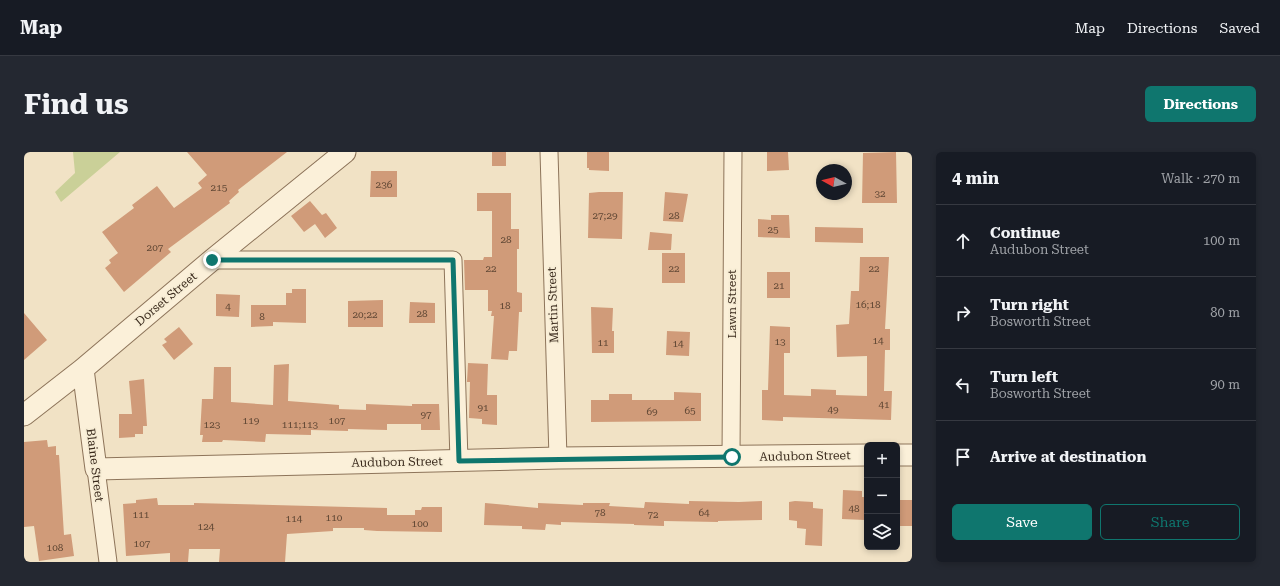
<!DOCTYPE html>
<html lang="en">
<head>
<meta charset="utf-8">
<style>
	body { margin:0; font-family:"Roboto Serif",serif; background:#242831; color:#f1f3f6 }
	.controls { position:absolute; right:12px; bottom:12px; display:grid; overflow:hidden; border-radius:6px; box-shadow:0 2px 6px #0003 }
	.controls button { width:36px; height:36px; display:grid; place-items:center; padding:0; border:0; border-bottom:1px solid #363941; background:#171b24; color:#f1f3f6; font:20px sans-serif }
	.compass { position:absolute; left:792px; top:12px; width:36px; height:36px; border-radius:50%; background:#171b24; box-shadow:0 2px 6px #0003; rotate:278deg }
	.stop { position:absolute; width:12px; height:12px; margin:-9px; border:3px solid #0f766e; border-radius:50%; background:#fff }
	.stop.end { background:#0f766e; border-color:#fff; box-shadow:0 1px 4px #0008 }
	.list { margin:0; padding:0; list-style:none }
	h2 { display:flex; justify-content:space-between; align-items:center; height:52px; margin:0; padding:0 16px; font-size:17px }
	h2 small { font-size:13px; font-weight:400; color:#9ea1a6 }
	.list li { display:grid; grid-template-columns:26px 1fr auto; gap:12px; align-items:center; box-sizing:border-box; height:72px; padding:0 16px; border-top:1px solid #363941 }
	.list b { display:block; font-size:15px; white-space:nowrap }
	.list p { margin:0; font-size:13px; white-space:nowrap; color:#9ea1a6 }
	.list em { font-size:13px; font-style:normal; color:#9ea1a6 }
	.actions { display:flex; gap:8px; padding:12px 16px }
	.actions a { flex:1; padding:9px 0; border:1px solid #0f766e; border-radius:6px; text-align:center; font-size:14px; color:#0f766e }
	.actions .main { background:#0f766e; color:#fff }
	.icon { flex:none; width:22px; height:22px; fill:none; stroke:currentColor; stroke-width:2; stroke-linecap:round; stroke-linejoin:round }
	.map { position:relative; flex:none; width:888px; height:410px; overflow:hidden; border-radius:6px }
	header { display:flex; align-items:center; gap:24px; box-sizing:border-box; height:56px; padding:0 20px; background:#171b24; border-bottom:1px solid #363941 }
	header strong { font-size:19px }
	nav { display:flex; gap:22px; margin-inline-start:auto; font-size:14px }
	.intro { display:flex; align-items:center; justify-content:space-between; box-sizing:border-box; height:96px; padding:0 24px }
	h1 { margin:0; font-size:28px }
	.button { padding:10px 18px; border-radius:6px; background:#0f766e; color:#fff; font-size:14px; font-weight:700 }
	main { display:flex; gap:24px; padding:0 24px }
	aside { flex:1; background:#171b24; border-radius:6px; box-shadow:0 2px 6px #0003 }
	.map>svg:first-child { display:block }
</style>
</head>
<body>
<header>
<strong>Map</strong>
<nav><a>Map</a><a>Directions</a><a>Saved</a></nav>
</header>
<div class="intro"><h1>Find us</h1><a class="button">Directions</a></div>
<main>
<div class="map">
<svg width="888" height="410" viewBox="0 0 888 410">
	<rect width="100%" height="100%" fill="#f1e2c5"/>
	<path fill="#cad098" d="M49,0H96L37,50L31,40L51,21Z"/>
	<path fill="#d09b79" d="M163,0H263L214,38L215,40L205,49L206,51L144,97L147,100L100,140L81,116L87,111L85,108L94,101L78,80L110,56L108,53L133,34L150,56L178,36L174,31L183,23Z
		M468,0H482V14H468Z
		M563,0H585V19L565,18V16H563Z
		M743,0H764L765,18L743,19Z
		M872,0L873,51H838L839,1Z
		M347,19H373V45H346Z
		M575,40H599L598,87L564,86L565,41Z
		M641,40L664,42L659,70L639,69Z
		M453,41H487V77H495V97H493V140L498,141V160H495L493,199H485L484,208L467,207L470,164H467L468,159H464V138H441L440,108H459L460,105H468V59H453Z
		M286,49L298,63L302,61L313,76L301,86L291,72L280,80L267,64Z
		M747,63H765L766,86L734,85V67L747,68Z
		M791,75L839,76V91L791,90Z
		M626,80L648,82L647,98H624Z
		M638,101H661V131H638Z
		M836,105H865L861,177H866V198H861L860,239H868L867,268L759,265V269L738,268V238H744L746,174L766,175V201H760V243L787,244V237L812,238V243L843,244V204L813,205L812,173L825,172L827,139H835Z
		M743,120H766V146H743Z
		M268,137H282V171L249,170V174L227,175V153H262V141H268Z
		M192,142L216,143L215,165L192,164Z
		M359,148V175H324V149Z
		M386,150L411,151V171H385Z
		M567,155L589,156L588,179H590V201H568Z
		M0,161L23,188L0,208Z
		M155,175L169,192L150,208L138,193L143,190L140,187Z
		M643,179L666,180L665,204L642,203Z
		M444,211L464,212L463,243H473V273L458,272V267L445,266L446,230H443Z
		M265,212L264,249L315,253V257L342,258V252L388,254V252H415L416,278H397V272H363V278L324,277V279L287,278V283L242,282L241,290L199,288L198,290H178L179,283H176L178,247H189L190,215H207V250L249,253L250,213Z
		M120,227L123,274H119V282H111V285L95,286V262H108L105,229Z
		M650,240L677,241V269L567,270V248H585V242H608V248H650Z
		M23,288L24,295L32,294V303H35L40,383L47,382L50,404L15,409L10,374L0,375V290Z
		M819,338L838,339V345H842L841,368L818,367Z
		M133,346L134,353H170V351L363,356V363H391V358H397L398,355H418V380L353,379L340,378V376H309V379L263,382L261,410H195L196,397H165L164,410H146V401L102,404L99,352L112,351V348Z
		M873,348H888V374H873Z
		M665,349L715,350L738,349V368L694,369V370L640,369V374L610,373V372L537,370V373L522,372L521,378L498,377V374L460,373L461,351L514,356V351L559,353V351H586L585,354L620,356L621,350L665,352Z
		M771,349L789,350V356L799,357L798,394L781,393L782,377L773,376V369L765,368V350Z"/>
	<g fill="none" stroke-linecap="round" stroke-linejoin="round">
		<g stroke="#8d745a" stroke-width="19">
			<path id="minor" d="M525,0L534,306
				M188,108H429L435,309
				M707,305L709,0
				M72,317L84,410"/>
		</g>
		<g stroke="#8d745a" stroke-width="23">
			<path id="tertiary" d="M59,217L72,317L534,306L843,303
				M0,263L59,217L188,108L321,0
				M873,303H888"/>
		</g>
		<use href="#minor" stroke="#fbf0d9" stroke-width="17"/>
		<use href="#tertiary" stroke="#fbf0d9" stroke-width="21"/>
	</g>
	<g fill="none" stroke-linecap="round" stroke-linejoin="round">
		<path stroke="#0f766e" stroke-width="5" d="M188,108H429L435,309L708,305"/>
	</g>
	<g text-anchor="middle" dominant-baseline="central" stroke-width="3.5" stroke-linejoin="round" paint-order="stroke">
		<g font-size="10" fill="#614835">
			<text x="360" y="32">236</text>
			<text x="195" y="35">215</text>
			<text x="856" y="41">32</text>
			<text x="581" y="63">27;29</text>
			<text x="650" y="63">28</text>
			<text x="749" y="77">25</text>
			<text x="482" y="87">28</text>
			<text x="131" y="95">207</text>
			<text x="467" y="116">22</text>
			<text x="650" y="116">22</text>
			<text x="850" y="116">22</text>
			<text x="755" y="133">21</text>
			<text x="844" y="152">16;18</text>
			<text x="481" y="153">18</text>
			<text x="204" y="154">4</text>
			<text x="398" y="161">28</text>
			<text x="341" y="162">20;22</text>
			<text x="238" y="164">8</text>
			<text x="854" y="188">14</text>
			<text x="756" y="189">13</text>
			<text x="579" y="190">11</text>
			<text x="654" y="191">14</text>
			<text x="860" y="252">41</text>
			<text x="459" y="255">91</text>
			<text x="809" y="257">49</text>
			<text x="666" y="258">65</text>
			<text x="628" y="259">69</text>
			<text x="402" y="262">97</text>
			<text x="227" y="268">119</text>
			<text x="313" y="268">107</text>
			<text x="188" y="272">123</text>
			<text x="276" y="272">111;113</text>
			<text x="830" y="356">48</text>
			<text x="576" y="360">78</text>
			<text x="680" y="360">64</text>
			<text x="117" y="362">111</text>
			<text x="629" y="362">72</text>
			<text x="310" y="365">110</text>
			<text x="270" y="366">114</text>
			<text x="396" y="371">100</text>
			<text x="182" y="374">124</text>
			<text x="118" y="391">107</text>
			<text x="31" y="395">108</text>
		</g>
		<g font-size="12" fill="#3c2c1e" stroke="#f7edd5">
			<text transform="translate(142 147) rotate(-40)">Dorset Street</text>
			<text transform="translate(708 152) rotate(-90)">Lawn Street</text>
			<text transform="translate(529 153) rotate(-92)">Martin Street</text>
			<text transform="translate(781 304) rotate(-1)">Audubon Street</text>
			<text transform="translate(373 310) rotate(-1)">Audubon Street</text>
			<text transform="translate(71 313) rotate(83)">Blaine Street</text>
		</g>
	</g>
</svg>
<div class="controls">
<button>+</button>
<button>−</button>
<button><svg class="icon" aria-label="layers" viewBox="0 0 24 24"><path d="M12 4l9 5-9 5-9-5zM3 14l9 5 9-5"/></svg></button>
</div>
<svg class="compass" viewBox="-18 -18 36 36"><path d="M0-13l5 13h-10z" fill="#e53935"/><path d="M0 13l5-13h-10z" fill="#9ea1a6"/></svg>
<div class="stop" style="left:708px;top:305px"></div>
<div class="stop end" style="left:188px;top:108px"></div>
</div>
<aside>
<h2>4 min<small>Walk · 270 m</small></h2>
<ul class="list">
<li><svg class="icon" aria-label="ahead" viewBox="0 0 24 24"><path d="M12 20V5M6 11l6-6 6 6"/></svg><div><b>Continue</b><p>Audubon Street</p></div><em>100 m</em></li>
<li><svg class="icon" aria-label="right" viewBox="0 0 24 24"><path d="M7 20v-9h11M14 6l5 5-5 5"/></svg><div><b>Turn right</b><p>Bosworth Street</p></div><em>80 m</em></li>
<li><svg class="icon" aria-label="left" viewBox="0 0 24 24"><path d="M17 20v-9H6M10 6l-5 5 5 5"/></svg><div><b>Turn left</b><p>Bosworth Street</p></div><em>90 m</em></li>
<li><svg class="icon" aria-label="arrive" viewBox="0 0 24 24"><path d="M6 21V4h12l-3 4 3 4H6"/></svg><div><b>Arrive at destination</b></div></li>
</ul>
<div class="actions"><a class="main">Save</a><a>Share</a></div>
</aside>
</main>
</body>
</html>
